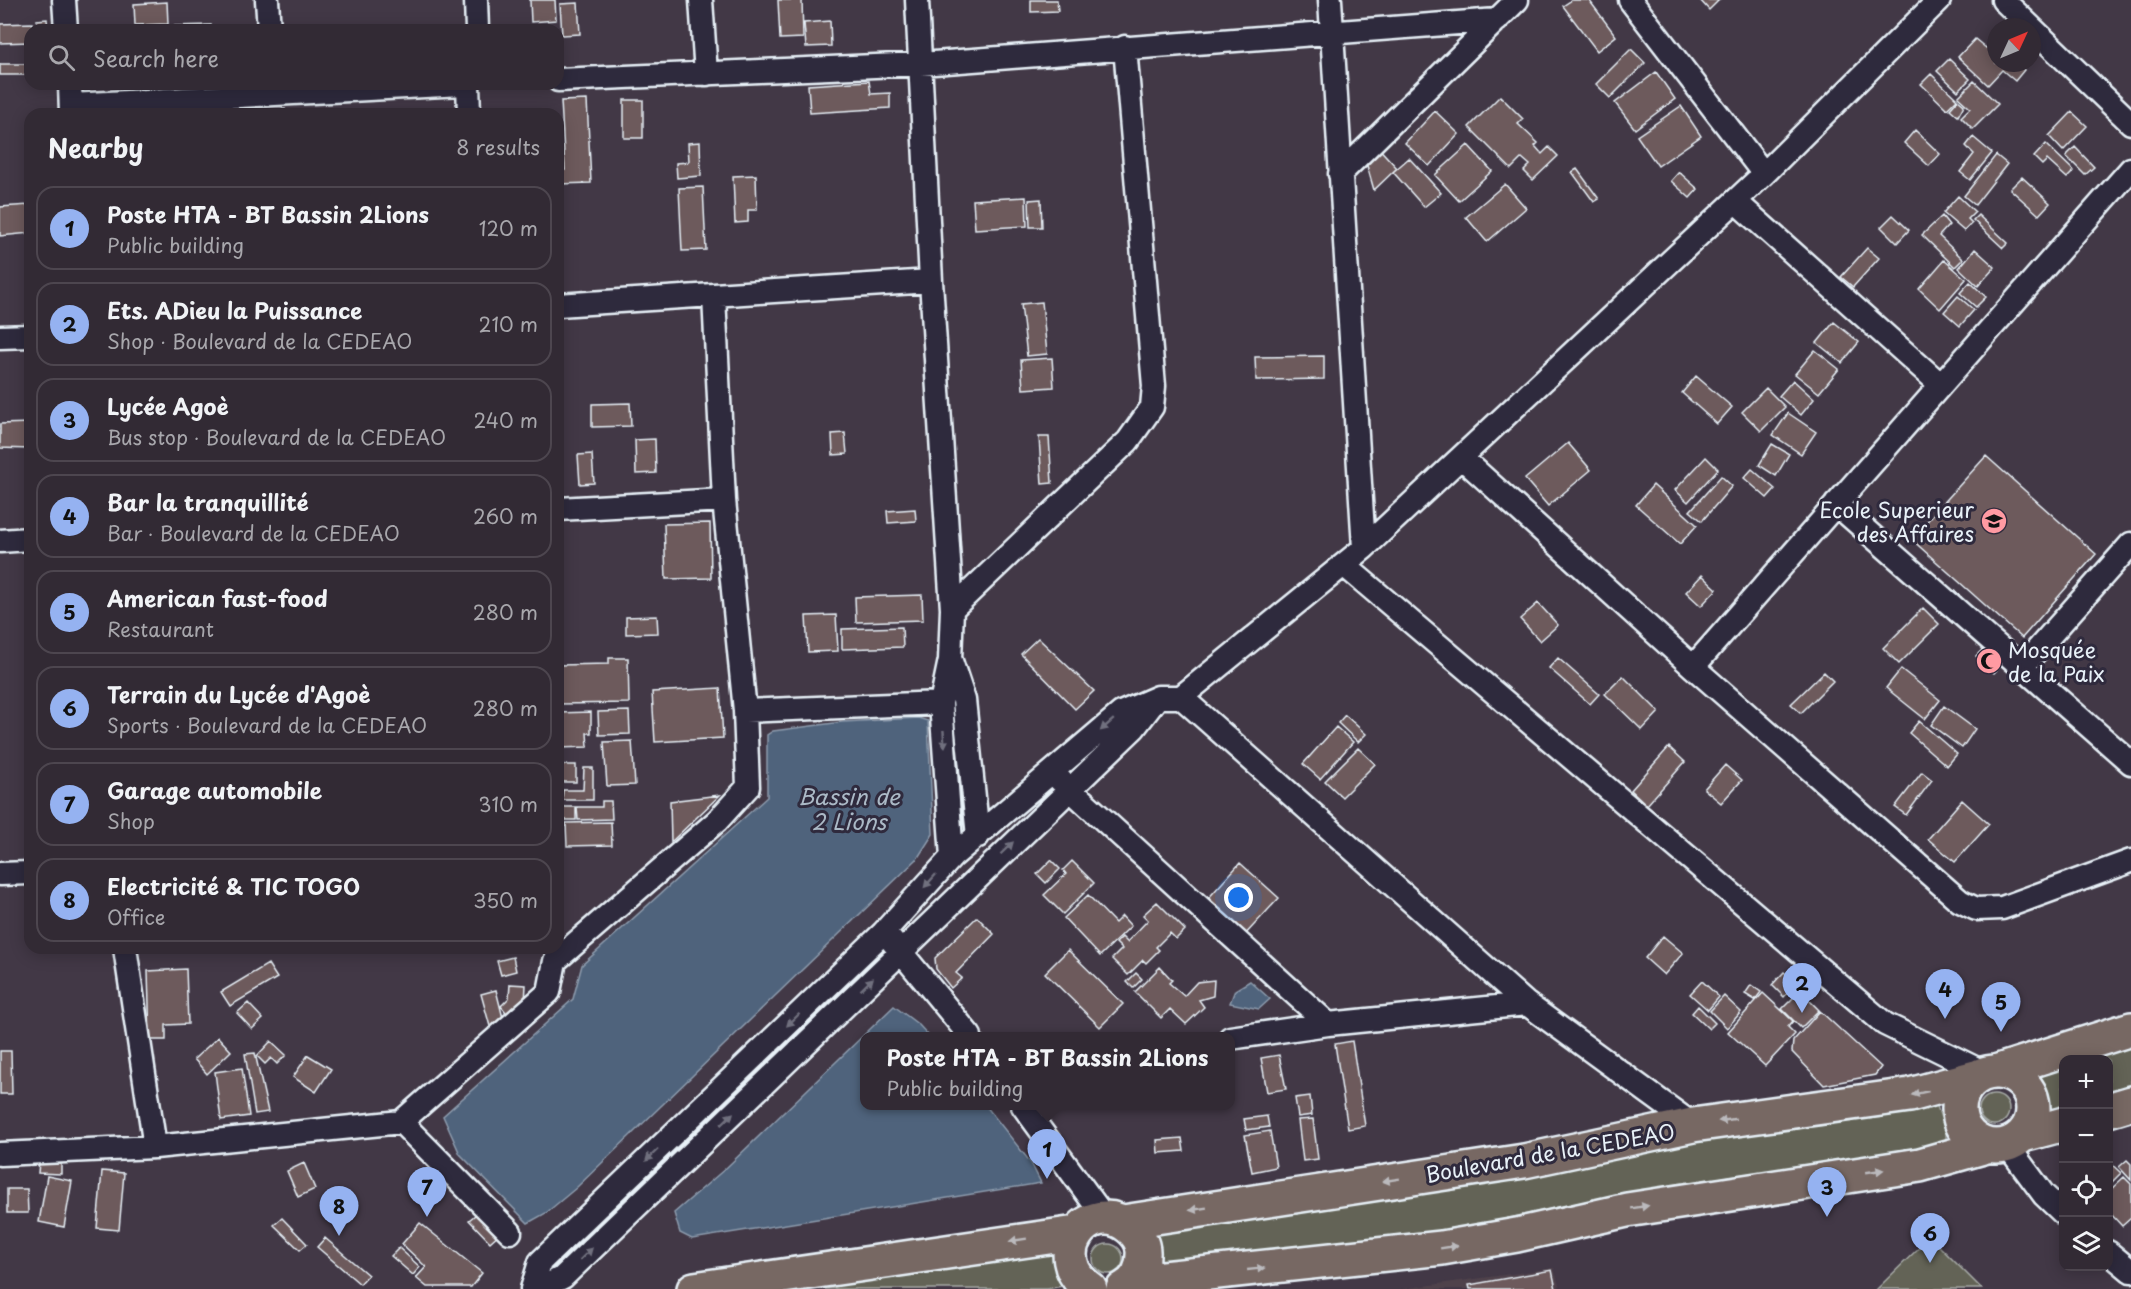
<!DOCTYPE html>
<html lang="en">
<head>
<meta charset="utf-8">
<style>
	body { margin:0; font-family:"Playpen Sans",sans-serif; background:#3d3640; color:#f1f3f6 }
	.controls { position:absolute; right:18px; bottom:18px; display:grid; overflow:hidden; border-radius:12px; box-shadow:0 3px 15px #0003 }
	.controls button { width:54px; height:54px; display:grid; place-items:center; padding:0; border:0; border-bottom:2px solid #4d464f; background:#322a34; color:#f1f3f6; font:30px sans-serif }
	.compass { position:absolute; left:1987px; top:18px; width:54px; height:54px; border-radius:50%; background:#322a34; box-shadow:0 3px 15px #0003; rotate:46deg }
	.you { position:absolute; left:1239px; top:898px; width:21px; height:21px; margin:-15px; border:4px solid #fff; border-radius:50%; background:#1a73e8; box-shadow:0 0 0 9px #1a73e833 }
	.badge { display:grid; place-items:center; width:39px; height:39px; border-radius:50%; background:#95b2f1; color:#111; font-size:20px; font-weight:700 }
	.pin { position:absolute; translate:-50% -50px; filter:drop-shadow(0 2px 3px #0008) }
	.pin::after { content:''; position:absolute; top:32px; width:21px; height:18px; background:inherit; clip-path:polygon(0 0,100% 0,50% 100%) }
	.popup { position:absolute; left:860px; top:1032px; width:375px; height:78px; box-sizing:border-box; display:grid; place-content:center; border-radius:12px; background:#322a34; filter:drop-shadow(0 2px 4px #0005); font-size:20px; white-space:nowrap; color:#a8a7ac }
	.popup b { font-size:22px; color:#f1f3f6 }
	.popup::after { content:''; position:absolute; left:50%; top:100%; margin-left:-12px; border:12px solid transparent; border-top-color:#322a34 }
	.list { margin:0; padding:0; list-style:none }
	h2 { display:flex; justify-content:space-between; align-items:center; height:78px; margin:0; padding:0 24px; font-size:26px }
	h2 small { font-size:20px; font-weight:400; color:#a8a7ac }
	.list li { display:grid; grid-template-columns:39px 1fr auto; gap:18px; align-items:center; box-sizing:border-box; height:84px; margin:0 12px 12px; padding:0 12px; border:2px solid #4d464f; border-radius:18px }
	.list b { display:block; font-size:22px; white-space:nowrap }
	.list p { margin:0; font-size:20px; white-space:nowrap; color:#a8a7ac }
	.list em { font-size:20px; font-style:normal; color:#a8a7ac }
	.icon { flex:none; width:33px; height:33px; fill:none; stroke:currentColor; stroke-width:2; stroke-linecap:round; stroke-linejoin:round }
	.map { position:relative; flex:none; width:2131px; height:1289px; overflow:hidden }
	.search { position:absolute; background:#322a34; box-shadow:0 3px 15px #0003; left:24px; top:24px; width:540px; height:66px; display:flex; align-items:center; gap:15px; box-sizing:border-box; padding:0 21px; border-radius:18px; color:#a8a7ac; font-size:22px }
	.panel { position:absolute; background:#322a34; box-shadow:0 3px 15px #0003; left:24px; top:108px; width:540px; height:846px; border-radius:18px }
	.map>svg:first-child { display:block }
</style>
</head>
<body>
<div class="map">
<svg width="2131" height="1289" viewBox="0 0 2131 1289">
	<rect width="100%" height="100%" fill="#423846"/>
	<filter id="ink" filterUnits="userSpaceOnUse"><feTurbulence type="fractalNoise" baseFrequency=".0167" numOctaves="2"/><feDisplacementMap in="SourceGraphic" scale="12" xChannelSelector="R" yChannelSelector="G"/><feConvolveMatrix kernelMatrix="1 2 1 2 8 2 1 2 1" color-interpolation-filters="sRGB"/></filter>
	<g filter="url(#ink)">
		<path fill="#4f424c" d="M1554,1268L1560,1289H1402Z"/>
		<path fill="#646456" stroke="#a6aaa7" stroke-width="1.5" d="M2131,1046V1089L2109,1096L2108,1060H2088Z
			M2063,1067V1109L2050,1114L2040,1074Z
			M1979 1110a15 15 0 1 1 30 0a15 15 0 1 1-30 0Z
			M1936,1103L1946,1133V1144L1816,1167L1744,1174L1628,1192L1440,1233L1153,1271L1148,1233L1394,1198L1576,1160L1752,1132L1826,1125Z
			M1930,1237L1982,1289H1877Z
			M1093 1259a15 15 0 1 1 30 0a15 15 0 1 1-30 0Z
			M1058,1244L1064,1282L1062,1286L1047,1289H793Z"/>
		<path fill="#50647c" stroke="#8d9cae" stroke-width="1.5" d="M918,718L928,721L933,834L917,859L576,1188L546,1213L528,1223L460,1154L443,1116L573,999L582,965L767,797V735L773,731L842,722Z
			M1250,981L1270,999L1259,1009L1230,1003L1235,990Z
			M894,1006L919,1025L929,1036H864V1106H986L1031,1163L1041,1183L692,1239L680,1233L674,1213L726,1168Z"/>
		<path fill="#6d5a5b" stroke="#e8f1f8" stroke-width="1.5" d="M530,0H555L556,20L531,22Z
			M778,0H802L803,38L780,39Z
			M1031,0H1057L1058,11L1031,12Z
			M1572,0H1589L1616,36L1597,51L1563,6Z
			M1700,0H1719L1709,10Z
			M167,2L168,24L135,25L134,4Z
			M578,3L580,34L562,35L560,4Z
			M47,19L48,30H38L37,20Z
			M830,21L831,46L806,47L804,23Z
			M32,23L30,42L0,43V24Z
			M211,25V30H170V26Z
			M249,25V30H219L218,27Z
			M1975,39L1986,48L1993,41L1996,44V63H2017L2024,70L2015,81L2002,70L1988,85L1958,57Z
			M1631,49L1645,63L1610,98L1596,84Z
			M1949,59L1970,79L1958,91L1937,71Z
			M0,64H30V75H0Z
			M1656,72L1675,99L1635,129L1615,103Z
			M1931,74L1957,99L1947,109L1921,84Z
			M869,81L871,94L890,93V108L810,113L808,85Z
			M1974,81L1998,104L1973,129L1961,117L1970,108L1958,97Z
			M1500,96L1523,119L1518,124L1538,143L1535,146L1542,154L1549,147L1558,156L1533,180L1524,171L1530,165L1522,158L1511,169L1469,127Z
			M587,100L591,183L558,184V170H565L561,101Z
			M624,100H643V138H624Z
			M1958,100L1964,105L1958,116L1950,109Z
			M1681,106L1701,136L1658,166L1637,136Z
			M285,109V114H233V113Z
			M1435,111L1459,134L1429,166L1405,143Z
			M2072,112L2087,126L2063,151L2049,136Z
			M1915,130L1940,154L1929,166L1904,143Z
			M1973,137L1992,153L1970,180L1960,172L1974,154L1966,146Z
			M700,142L701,176L677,178L676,163L689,162L688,143Z
			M1375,144L1397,168L1374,190L1364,155Z
			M2046,144L2074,171L2067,178L2047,160L2042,165L2034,157Z
			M1468,145L1492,171L1459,201L1435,175Z
			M2075,147L2094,167L2085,175L2066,156Z
			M1996,155L2007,164L1975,205L1964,196Z
			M1409,158L1441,193L1424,207L1393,172Z
			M1577,169L1599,199L1594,202L1572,172Z
			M1679,172L1698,189L1690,198L1671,181Z
			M756,175L757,210H748V222L735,223L733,176Z
			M2022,177L2050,203L2039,215L2010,189Z
			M1505,184L1526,208L1487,242L1466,217Z
			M703,187L706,250L682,251L679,188Z
			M1958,196L1975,212L1968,219L1972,223L1964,231L1943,213Z
			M1026,197L1027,226L975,229L973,200Z
			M1041,199L1042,227H1030L1029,200Z
			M30,205V233L0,236V207Z
			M1893,215L1909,230L1897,243L1881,227Z
			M1978,215L2008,243L2003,248L1973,220Z
			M1942,216L1949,225L1939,236L1963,259L1955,267L1922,235Z
			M1867,248L1879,258L1853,287L1841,277Z
			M1975,249L1995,267L1978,286L1959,268Z
			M1944,260L1966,279L1940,309L1919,289Z
			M1970,282L1986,297L1976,307L1960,293Z
			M1958,296L1974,310L1960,326L1944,312Z
			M1042,302L1047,354L1027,356L1021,304Z
			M1834,322L1859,342L1842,363L1817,343Z
			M1815,350L1839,369L1819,393L1795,374Z
			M1324,356V379L1256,380L1255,357Z
			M1052,358L1054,387L1023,389L1021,360Z
			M1696,376L1732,407L1717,424L1682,393Z
			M1793,380L1814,399L1801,415L1779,396Z
			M1766,388L1785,407L1761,431L1742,412Z
			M630,403L631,426L592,427V404Z
			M1788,413L1816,432L1801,454L1773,435Z
			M30,423V449L0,448V424Z
			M845,433L847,454L833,455L832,434Z
			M1039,437H1049L1052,483L1042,484Z
			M655,439L656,473L636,474L635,440Z
			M1568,443L1591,470L1548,506L1525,479Z
			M1772,444L1789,454L1776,476L1759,465Z
			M592,454L594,483L580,484L578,455Z
			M1986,456L2096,554L2022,638L1911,539Z
			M1706,457L1718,469L1688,502L1675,490Z
			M1752,469L1775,489L1767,498L1744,478Z
			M1721,476L1732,486L1702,521L1690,511Z
			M1653,485L1697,525L1680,544L1636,505Z
			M915,509L916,521L888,523L887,511Z
			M710,523L711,578L666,579L664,524Z
			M1702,575L1717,589L1701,606L1686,592Z
			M922,595L923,620L856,622L855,597Z
			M1538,603L1558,625L1540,641L1520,619Z
			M1923,608L1939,624L1899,664L1883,648Z
			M836,615L838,651L808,652L806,616Z
			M657,616L658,633L626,634V617Z
			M902,627L903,647L842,649V629Z
			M1038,638L1094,691L1075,709L1021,654Z
			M1983,649L2001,665L1994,673L1976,656Z
			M609,658H628L629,703L558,704V665L609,664Z
			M1558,658L1599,694L1590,704L1549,668Z
			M1901,669L1940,700L1925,719L1886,688Z
			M1824,672L1833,681L1801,713L1791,704Z
			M1623,676L1659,712L1642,730L1605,694Z
			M720,688L723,738L655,742L652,692Z
			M1944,706L1975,729L1962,748L1931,725Z
			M629,711L630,734L599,735L598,712Z
			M591,712V733H587L588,747L558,748V713Z
			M1345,715L1366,734L1358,742L1338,723Z
			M1919,721L1957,754L1947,766L1909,733Z
			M1336,727L1353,742L1320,779L1303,764Z
			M632,741L635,785L607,786L604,742Z
			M1669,747L1685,762L1647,805L1631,790Z
			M1358,748L1375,764L1342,797L1325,781Z
			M558,765H576V782H558Z
			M1725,765L1742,780L1721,803L1704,789Z
			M584,768H593V800H562L563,790H583Z
			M1922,772L1932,780L1906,815L1895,807Z
			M720,795L671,842L670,801Z
			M1962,800L1989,824L1955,862L1928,839Z
			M602,801H611L612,819L578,820L577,807H602Z
			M558,807H576V820H558Z
			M611,822L612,845L567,846L566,823Z
			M1051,860L1060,869L1046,883L1037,874Z
			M1072,861L1094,883L1063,914L1044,895L1066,874L1063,870Z
			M1240,863L1279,898L1243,937L1205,902Z
			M1088,895L1115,923L1122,916L1131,926L1100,956L1064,918Z
			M1157,902L1185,930L1176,939L1170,933L1156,947L1159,950L1146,963L1143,960L1128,975L1112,959L1122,949L1116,943L1122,937L1127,942L1148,920L1143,915Z
			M977,917L994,934L956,973L962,978L951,988L936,969L935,958Z
			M1663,936L1683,953L1664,975L1645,958Z
			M1068,950L1123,1004L1100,1027L1045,973Z
			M513,957L516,971L501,975L497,961Z
			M268,964L277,978L230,1006L221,992Z
			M1160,967L1172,980L1169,983L1184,996L1197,982L1214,980L1213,996L1199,1000L1204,1007L1186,1024L1170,1009L1161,1018L1135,992Z
			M186,969L188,1024L166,1025V1040H150L148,971Z
			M1784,972L1797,983L1784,997L1772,985Z
			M1136,973L1142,979L1133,988L1127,982Z
			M1702,981L1719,997L1708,1010L1690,994Z
			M510,984L526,985L525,1002L509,1016L501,1006L509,998Z
			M1751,985L1761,992L1755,1000L1745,994Z
			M496,990L503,1018L491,1030L481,994Z
			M1800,991L1819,1010L1801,1028L1782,1009Z
			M1763,993L1793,1021L1788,1027L1795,1034L1765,1066L1728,1032Z
			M1724,996L1741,1012L1727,1028L1710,1011Z
			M248,1003L263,1019L252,1029L237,1013Z
			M1698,1006L1715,1023L1709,1029L1692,1013Z
			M1820,1011L1881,1067L1875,1075L1824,1085L1792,1052L1793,1041Z
			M218,1037L231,1051L207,1074L194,1059Z
			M271,1041L286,1055L277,1064L271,1058L265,1064L257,1056Z
			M1352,1041L1365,1126L1348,1129L1335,1044Z
			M0,1051H11L12,1094H0Z
			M255,1053L268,1112L255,1114L245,1054Z
			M308,1055L331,1069L316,1092L293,1077Z
			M1279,1055L1286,1089L1267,1092L1261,1058Z
			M242,1068L249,1116L221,1120L215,1072Z
			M1310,1096L1312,1115L1298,1117L1295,1098Z
			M1267,1116L1269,1127L1246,1130L1244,1119Z
			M1313,1119L1318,1159L1303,1161L1298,1120Z
			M1270,1131L1276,1167L1252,1172L1245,1135Z
			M1182,1138L1184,1151L1158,1153L1157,1140Z
			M2127,1160L2131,1164V1180L2119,1167Z
			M2108,1161L2121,1173L2108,1186Z
			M39,1162H61V1174L38,1173Z
			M304,1163L315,1189L298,1197L287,1171Z
			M102,1171L124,1173L119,1230L97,1228Z
			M47,1176L72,1181L64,1227L39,1222Z
			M2124,1177L2131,1184V1218L2122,1226L2108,1211V1192Z
			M7,1189H27L28,1213H7Z
			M480,1211L501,1232L490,1242L469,1220Z
			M282,1218L307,1244L300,1250L274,1225Z
			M420,1223L482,1273L471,1287H427L416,1278L426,1267L402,1244Z
			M325,1238L368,1275L360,1284L317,1247Z
			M399,1248L420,1267L413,1275L391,1256Z
			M1552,1270L1556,1289H1470L1469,1285Z"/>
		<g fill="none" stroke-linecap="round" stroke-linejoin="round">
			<g stroke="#e8f1f8" stroke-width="27">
				<path id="street" d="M64,0L66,30
					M267,0L269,30
					M476,0L477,30
					M701,0L706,74
					M917,0L931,281L952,609L950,660L941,703L952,857
					M1330,0L1364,548
					M1630,0L1764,174
					M2003,0L2031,27
					M2032,28L2131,123
					M558,80L921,64L1497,20
					M70,84L71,114
					M468,84L469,114
					M71,105L462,84
					M1340,174L1517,0
					M1735,201L1941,385
					M558,305L931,281
					M0,337L30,336
					M1462,458L1693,667L1960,901L1976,909L2002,908L2131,861
					M1836,504L2131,763
					M558,509L724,500
					M0,541L30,539
					M1344,565L1885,1024L1985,1073
					M952,609L1128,441L1152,407L1154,386L1125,47
					M951,661L964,700L978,836
					M1693,667L2131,169
					M2022,667L2131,544
					M1181,697L1527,1004L1693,1125
					M745,711L941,703
					M1060,780L1328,1024
					M0,874L30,873
					M891,940L970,1036
					M125,948L155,1147
					M1230,1038L1328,1024L1527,1004
					M1023,1106L1105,1218
					M401,1122L510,1232
					M2007,1145L2044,1195L2064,1214
					M0,1154L155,1147L401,1122L549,992L555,961L717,821L748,787L745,711L724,500L714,296
					M2108,1252L2131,1271
					M532,1289L540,1262L883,933L952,857L1121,713L1158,697H1181L1364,548L1764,174L1939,0
					M540,1289L563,1277L1134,728L1157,698"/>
			</g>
			<g stroke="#e8f1f8" stroke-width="38">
				<path id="primary" d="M1959 1109a37 37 0 1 1 74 0a37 37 0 1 1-74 0Z
					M1995,1072L2131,1029
					M2108,1110L2131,1103
					M2023,1135L2064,1124
					M1123,1222L1524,1161L1693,1125L1910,1095L1976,1077
					M1135,1281L1442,1248L1517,1235L1627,1210L1920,1165L1987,1146
					M694,1289L1076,1233
					M1090,1289C1043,1256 1089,1195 1129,1227C1138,1234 1144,1244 1143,1255C1143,1269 1137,1282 1123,1289"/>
			</g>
			<use href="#street" stroke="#2f2a3d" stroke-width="22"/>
			<use href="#primary" stroke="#776864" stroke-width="33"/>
		</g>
		<defs><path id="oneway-solid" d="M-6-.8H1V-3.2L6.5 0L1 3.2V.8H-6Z" transform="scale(1.5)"/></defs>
		<g fill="#70707e">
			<use href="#oneway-solid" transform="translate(1107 725) rotate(139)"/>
			<use href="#oneway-solid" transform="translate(944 739) rotate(86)"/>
			<use href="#oneway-solid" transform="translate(1007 848) rotate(-44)"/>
			<use href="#oneway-solid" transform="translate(930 881) rotate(132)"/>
			<use href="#oneway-solid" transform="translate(867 984) rotate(-44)"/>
			<use href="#oneway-solid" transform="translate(793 1020) rotate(136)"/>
			<use href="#oneway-solid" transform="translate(727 1119) rotate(-44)"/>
			<use href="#oneway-solid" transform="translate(652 1155) rotate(136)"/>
			<use href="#oneway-solid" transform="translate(586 1254) rotate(-44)"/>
		</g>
		<g fill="#bbbabd">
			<use href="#oneway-solid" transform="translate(1920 1093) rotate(167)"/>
			<use href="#oneway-solid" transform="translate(1727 1120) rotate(172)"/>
			<use href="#oneway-solid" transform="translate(1875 1171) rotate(-8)"/>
			<use href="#oneway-solid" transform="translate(1391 1180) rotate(171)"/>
			<use href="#oneway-solid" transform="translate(1640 1207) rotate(-9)"/>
			<use href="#oneway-solid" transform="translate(1198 1209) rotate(171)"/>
			<use href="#oneway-solid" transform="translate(1018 1240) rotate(171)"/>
			<use href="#oneway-solid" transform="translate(1449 1247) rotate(-9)"/>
			<use href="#oneway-solid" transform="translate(1256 1269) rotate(-6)"/>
		</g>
	</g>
	<defs>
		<g id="university-disc" transform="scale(1.35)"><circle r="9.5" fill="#ff9aa2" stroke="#2f2a3d"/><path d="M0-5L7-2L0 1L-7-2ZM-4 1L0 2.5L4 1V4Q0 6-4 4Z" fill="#111"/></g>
		<g id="mosque-disc" transform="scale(1.35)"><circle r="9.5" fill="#ff9aa2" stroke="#2f2a3d"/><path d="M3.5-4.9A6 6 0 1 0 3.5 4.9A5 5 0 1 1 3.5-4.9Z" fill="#111"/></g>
	</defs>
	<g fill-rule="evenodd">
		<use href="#university-disc" x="1994" y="521"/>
		<use href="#mosque-disc" x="1989" y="661"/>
	</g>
	<g text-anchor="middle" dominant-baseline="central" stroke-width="6" stroke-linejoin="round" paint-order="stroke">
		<g font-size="21" fill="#e8f1f8" stroke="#2f2a3d" text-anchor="end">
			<text x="1974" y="509">Ecole Superieur<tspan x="1974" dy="24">des Affaires</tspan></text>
			<text x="2008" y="649" text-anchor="start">Mosquée<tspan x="2008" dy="24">de la Paix</tspan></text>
		</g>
		<g font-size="21" fill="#e8f1f8" stroke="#2f2a3d">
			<text transform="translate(1550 1152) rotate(-10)">Boulevard de la CEDEAO</text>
		</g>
		<g font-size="22" font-style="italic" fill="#abb9c6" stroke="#2f2a3d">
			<text x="849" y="795">Bassin de<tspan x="849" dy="25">2 Lions</tspan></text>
		</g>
	</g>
</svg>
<div class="controls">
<button>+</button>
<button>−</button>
<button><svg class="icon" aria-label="locate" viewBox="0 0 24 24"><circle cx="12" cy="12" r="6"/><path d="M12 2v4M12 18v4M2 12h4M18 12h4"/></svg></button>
<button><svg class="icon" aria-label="layers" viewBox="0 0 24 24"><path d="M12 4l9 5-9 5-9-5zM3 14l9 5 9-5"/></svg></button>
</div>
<svg class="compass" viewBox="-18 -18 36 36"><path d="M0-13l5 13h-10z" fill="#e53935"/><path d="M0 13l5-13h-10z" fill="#a8a7ac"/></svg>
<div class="you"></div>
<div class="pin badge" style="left:1047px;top:1179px">1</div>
<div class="popup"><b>Poste HTA - BT Bassin 2Lions</b>Public building</div>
<div class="pin badge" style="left:1802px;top:1013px">2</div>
<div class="pin badge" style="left:1827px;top:1217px">3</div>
<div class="pin badge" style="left:1945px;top:1019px">4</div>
<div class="pin badge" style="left:2001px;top:1032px">5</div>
<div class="pin badge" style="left:1930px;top:1263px">6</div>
<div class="pin badge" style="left:427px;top:1217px">7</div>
<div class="pin badge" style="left:339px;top:1236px">8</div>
<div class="search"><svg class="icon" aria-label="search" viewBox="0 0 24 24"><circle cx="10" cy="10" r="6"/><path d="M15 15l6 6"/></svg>Search here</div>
<section class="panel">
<h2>Nearby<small>8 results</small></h2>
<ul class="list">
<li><span class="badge">1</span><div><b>Poste HTA - BT Bassin 2Lions</b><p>Public building</p></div><em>120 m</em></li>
<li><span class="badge">2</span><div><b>Ets. ADieu la Puissance</b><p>Shop · Boulevard de la CEDEAO</p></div><em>210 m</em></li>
<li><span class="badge">3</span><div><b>Lycée Agoè</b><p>Bus stop · Boulevard de la CEDEAO</p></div><em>240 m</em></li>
<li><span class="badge">4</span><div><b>Bar la tranquillité</b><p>Bar · Boulevard de la CEDEAO</p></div><em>260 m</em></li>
<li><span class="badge">5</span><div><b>American fast-food</b><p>Restaurant</p></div><em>280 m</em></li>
<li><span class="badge">6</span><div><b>Terrain du Lycée d'Agoè</b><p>Sports · Boulevard de la CEDEAO</p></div><em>280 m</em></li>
<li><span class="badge">7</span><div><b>Garage automobile</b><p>Shop</p></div><em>310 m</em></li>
<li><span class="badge">8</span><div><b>Electricité &amp; TIC TOGO</b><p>Office</p></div><em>350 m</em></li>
</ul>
</section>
</div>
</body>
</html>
